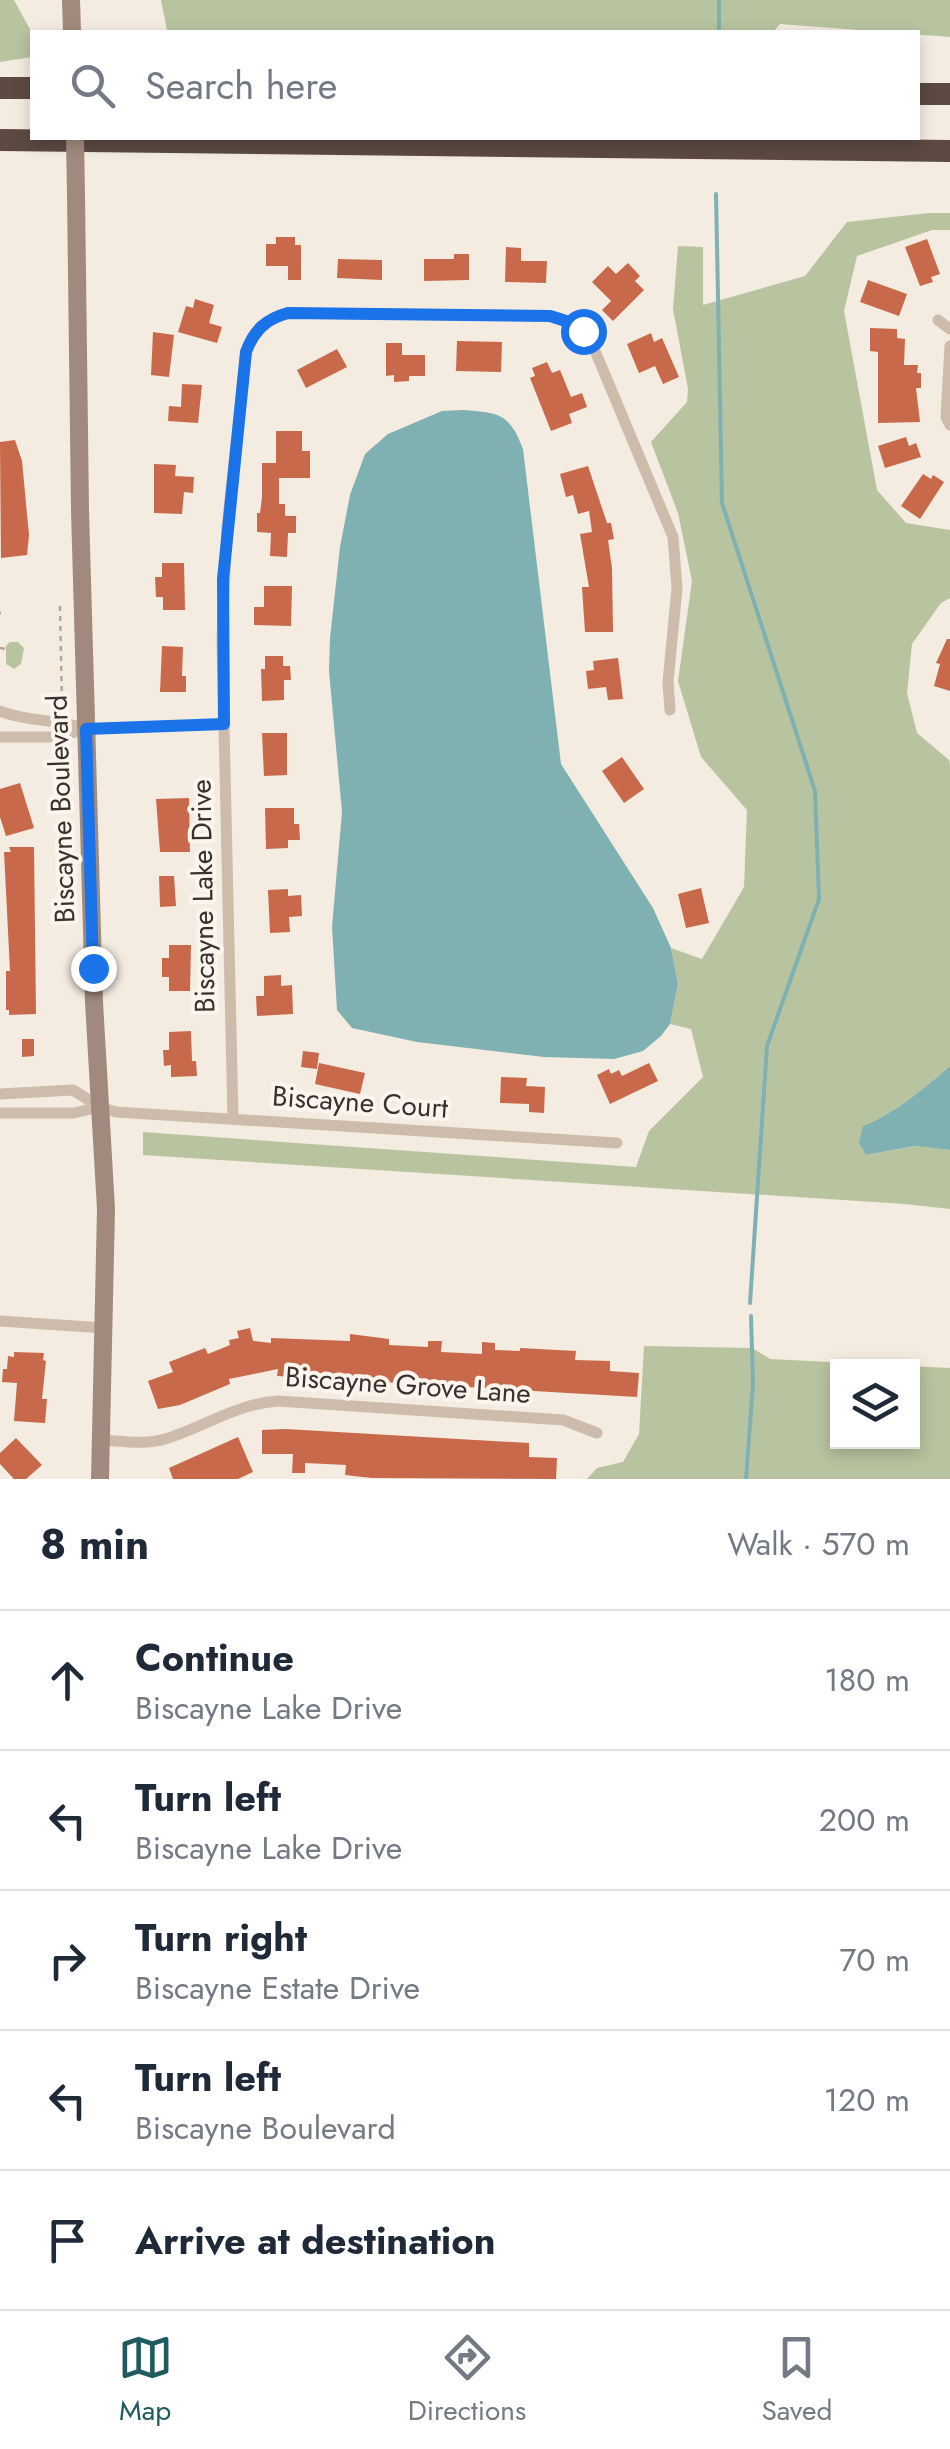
<!DOCTYPE html>
<html lang="en">
<head>
<meta charset="utf-8">
<style>
	body { margin:0; font-family:Jost,sans-serif; background:#f6f6f7; color:#1f2937 }
	.controls { position:absolute; right:30px; bottom:30px; display:grid; overflow:hidden; border-radius:0px; box-shadow:0 5px 15px #0003 }
	.controls button { width:90px; height:90px; display:grid; place-items:center; padding:0; border:0; border-bottom:2px solid #e0e1e3; background:#fff; color:#1f2937; font:50px sans-serif }
	.stop { position:absolute; width:30px; height:30px; margin:-22px; border:8px solid #1a73e8; border-radius:50%; background:#fff }
	.stop.end { background:#1a73e8; border-color:#fff; box-shadow:0 2px 10px #0008 }
	.list { margin:0; padding:0; list-style:none }
	h2 { display:flex; justify-content:space-between; align-items:center; height:130px; margin:0; padding:0 40px; font-size:42px }
	h2 small { font-size:32px; font-weight:400; color:#747a83 }
	.list li { display:grid; grid-template-columns:65px 1fr auto; gap:30px; align-items:center; box-sizing:border-box; height:140px; padding:0 40px; border-top:2px solid #e0e1e3 }
	.list b { display:block; font-size:38px; white-space:nowrap }
	.list p { margin:0; font-size:32px; white-space:nowrap; color:#747a83 }
	.list em { font-size:32px; font-style:normal; color:#747a83 }
	.icon { flex:none; width:55px; height:55px; fill:none; stroke:currentColor; stroke-width:2; stroke-linecap:round; stroke-linejoin:round }
	.map { position:relative; flex:none; width:950px; height:1479px; overflow:hidden }
	.search { position:absolute; background:#fff; box-shadow:0 5px 15px #0003; left:30px; right:30px; top:30px; height:110px; display:flex; align-items:center; gap:25px; box-sizing:border-box; padding:0 35px; border-radius:0px; color:#747a83; font-size:38px }
	.sheet { height:830px; background:#fff }
	nav { display:flex; justify-content:space-around; align-items:center; box-sizing:border-box; height:140px; border-top:2px solid #e0e1e3; background:#fff; font-size:28px; color:#747a83 }
	nav a { display:grid; justify-items:center; gap:5px }
	nav .on { color:#1f5a5e }
	.map>svg:first-child { display:block }
</style>
</head>
<body>
<div class="map">
<svg width="950" height="1479" viewBox="0 0 950 1479">
	<rect width="100%" height="100%" fill="#f4ebe1"/>
	<path fill="#b8c4a0" fill-rule="evenodd" d="M0,0H14L32,33V57L0,62Z
		M161,0H950V37L780,24L773,32L167,30Z
		M929,213H950V230H932L857,256L844,311L877,490L906,523L950,530V598L941,603L912,644L907,693L917,733L949,760L950,765V1066C922,1090 897,1112 863,1126L866,1155L916,1146L950,1150V1209L905,1204L143,1155V1132L636,1167L649,1131L703,1077L691,1029L670,1024L678,984L671,948L702,959L744,887L747,810L701,757L678,681L692,581L678,513L651,442L687,402L688,389L673,309L678,246L703,247V305L805,276L847,222Z
		M10,642H18L24,648L21,664L14,669L6,664V646Z
		M644,1346L752,1348L770,1359L950,1368V1479H587L597,1468L623,1462L639,1434ZM838,1366H912V1442H838Z"/>
	<path fill="#7fb0b2" d="M463,410C500,413 509,413 523,449L561,764L653,908L671,948L678,984L670,1024L661,1036L643,1051L614,1059L544,1057L417,1042L352,1028L337,1010L332,927L342,812L329,671L330,638L340,547L350,495L365,454L388,434L442,411Z
		M950,1066V1150L915,1146L866,1155L859,1143L863,1126C897,1112 922,1090 950,1066Z"/>
	<g fill="none" stroke-linecap="round" stroke-linejoin="round">
		<path stroke="#7fb0b2" stroke-width="4" d="M719,32V0
			M716,194L722,503L815,791L819,899L767,1046L750,1303
			M746,1479L753,1384L751,1316"/>
	</g>
	<path fill="#c8694b" d="M276,237H295V245H301V280H288V266H266V244H276Z
		M927,239L940,274L931,277L933,282L920,286L905,247Z
		M506,247L521,248V261H547L546,283L505,282Z
		M454,254H469V280L424,281V259H454Z
		M338,259L382,260V280L337,278Z
		M628,263L640,276L635,281L644,290L613,321L602,310L611,301L592,282L608,266L616,274Z
		M868,280L907,294L899,316L860,302Z
		M195,299L214,305L209,323L222,327L217,343L178,332L186,306L193,308Z
		M870,328L897,329V338L905,339L904,365H918L917,373H921V388H916L920,422L878,423V352L870,351Z
		M153,332L174,335L169,377L151,375Z
		M651,333L654,342L662,338L679,377L663,384L655,366L639,373L627,344Z
		M457,341L502,342L501,372L456,371Z
		M386,343H402V355H425V376H409V381L394,382V375L386,376Z
		M337,349L347,367L306,388L297,370Z
		M547,362L552,373L560,370L571,397L582,393L587,407L569,414L572,423L551,431L530,378L535,376L532,368Z
		M182,384L202,385L198,423L168,421L169,406L181,407Z
		M276,431H302V451H310V478H279V504H285V516H296V533H288L287,557L270,556L271,533L257,532V513H260L262,497V463H276Z
		M906,437L909,446L916,443L921,457L885,468L878,446Z
		M15,440L22,461L29,535L27,555L1,558L0,442Z
		M154,464L176,465L175,476L194,477L193,493L184,492L182,514L154,513Z
		M588,466L607,523H611L614,539L608,540L612,568L613,632H585L582,587H589L580,534L592,532L589,511L578,514L573,495L566,497L560,474Z
		M923,474L931,479L933,475L944,482L920,519L901,506Z
		M162,563H184L185,610H163V597H156L155,577H162Z
		M264,586H292L291,626L254,625V607H264Z
		M947,639H950V691L934,686L940,664L936,663Z
		M162,646L183,647L182,676H186V692H160Z
		M265,656H283V666H290L291,680H284V700L262,701L261,669H265Z
		M618,658L623,699L608,700L606,687L588,689L586,671L594,670L593,661Z
		M262,733H287V775L264,776Z
		M622,757L644,789L624,803L602,771Z
		M20,783L34,828L6,836L0,817V789Z
		M189,798L190,852H160L156,799Z
		M265,808H294V824H299L300,840H288V848L266,849Z
		M9,847H34L36,1014L9,1015V1010H6V971H10L4,852H11Z
		M159,876H174L176,906L160,907Z
		M701,888L709,923L686,928L678,894Z
		M288,889V896L301,895L302,916L289,917L290,932L270,933L268,890Z
		M169,945H191L190,991H169V977H162V958H169Z
		M281,975V986L292,985L293,1014L257,1016L256,996H264V976Z
		M191,1031L192,1061H196L197,1076L171,1077V1065L164,1066L163,1050H169V1032Z
		M22,1039H34V1056L22,1057Z
		M303,1051L319,1053L317,1069L301,1067Z
		M319,1063L365,1073L360,1094L315,1084Z
		M649,1063L658,1081L610,1104L597,1075L609,1069L611,1074L619,1070L622,1076Z
		M501,1077L527,1078L526,1086L545,1087L544,1113L529,1112V1104L500,1103Z
		M250,1328L253,1341L271,1343V1338L350,1341V1334L389,1339V1345L428,1347V1341H442L441,1352L482,1354V1342L495,1343V1350L520,1351V1348L576,1351L575,1360L610,1361V1371L639,1373L637,1397L277,1376L278,1369L229,1379L230,1384L180,1405L158,1409L148,1381L173,1372L169,1362L205,1348L208,1354L230,1345L229,1340L239,1338L237,1331Z
		M14,1352L44,1353L43,1360L46,1361L42,1399H47L45,1423L14,1421L17,1383L2,1382L3,1369H7L8,1356L14,1357Z
		M285,1429L529,1443V1457L557,1458L556,1479L372,1478L345,1475L346,1465L305,1463V1473H292L293,1454H262V1430Z
		M238,1437L253,1472L238,1479H173L169,1468Z
		M16,1438L42,1465L26,1479H14L0,1464V1453Z"/>
	<g fill="none" stroke-linecap="round" stroke-linejoin="round">
		<path stroke="#b9a596" stroke-width="2.5" stroke-dasharray="5 5" stroke-linecap="butt" d="M60,606L62,706
			M0,613H1
			M0,648L6,649"/>
		<path stroke="#cdbbac" stroke-width="11" d="M938,320L950,329
			M950,346L946,417L950,425
			M0,711C28,722 58,719 86,729
			M0,737H57L86,729L224,724
			M0,1094L73,1090L100,1107L116,1112L617,1143
			M0,1113H74L100,1107
			M233,1119L222,639L227,528L246,352C253,330 266,318 288,313L550,316C572,320 581,328 593,346L673,537L677,588L668,682L670,710
			M0,1321L104,1328
			M101,1440C122,1441 145,1445 165,1439C204,1427 236,1404 278,1401L563,1420L597,1433"/>
		<path stroke="#a18a7d" stroke-width="18" d="M71,0L72,32
			M76,195L80,510L94,1002L106,1209L100,1479"/>
		<path stroke="#5c4a42" stroke-width="22" d="M0,88H32
			M918,94H950
			M0,140L950,151"/>
		<path stroke="#a18a7d" stroke-width="18" d="M75,138L76,195"/>
	</g>
	<g fill="none" stroke-linecap="round" stroke-linejoin="round">
		<path stroke="#1a73e8" stroke-width="12" d="M93,968L86,729L224,724L223,579L246,352C254,330 266,319 288,313L550,316L575,324L583,331"/>
	</g>
	<g text-anchor="middle" dominant-baseline="central" stroke-width="8" stroke-linejoin="round" paint-order="stroke">
		<g font-size="28" fill="#3b302b" stroke="#fbf5ee">
			<text transform="translate(61 809) rotate(-92)">Biscayne Boulevard</text>
			<text transform="translate(203 896) rotate(-91)">Biscayne Lake Drive</text>
			<text transform="translate(360 1102) rotate(4)">Biscayne Court</text>
			<text transform="translate(408 1385) rotate(4)">Biscayne Grove Lane</text>
		</g>
	</g>
</svg>
<div class="controls">
<button><svg class="icon" aria-label="layers" viewBox="0 0 24 24"><path d="M12 4l9 5-9 5-9-5zM3 14l9 5 9-5"/></svg></button>
</div>
<div class="stop" style="left:583px;top:331px"></div>
<div class="stop end" style="left:93px;top:968px"></div>
<div class="search"><svg class="icon" aria-label="search" viewBox="0 0 24 24"><circle cx="10" cy="10" r="6"/><path d="M15 15l6 6"/></svg>Search here</div>
</div>
<section class="sheet">
<h2>8 min<small>Walk · 570 m</small></h2>
<ul class="list">
<li><svg class="icon" aria-label="ahead" viewBox="0 0 24 24"><path d="M12 20V5M6 11l6-6 6 6"/></svg><div><b>Continue</b><p>Biscayne Lake Drive</p></div><em>180 m</em></li>
<li><svg class="icon" aria-label="left" viewBox="0 0 24 24"><path d="M17 20v-9H6M10 6l-5 5 5 5"/></svg><div><b>Turn left</b><p>Biscayne Lake Drive</p></div><em>200 m</em></li>
<li><svg class="icon" aria-label="right" viewBox="0 0 24 24"><path d="M7 20v-9h11M14 6l5 5-5 5"/></svg><div><b>Turn right</b><p>Biscayne Estate Drive</p></div><em>70 m</em></li>
<li><svg class="icon" aria-label="left" viewBox="0 0 24 24"><path d="M17 20v-9H6M10 6l-5 5 5 5"/></svg><div><b>Turn left</b><p>Biscayne Boulevard</p></div><em>120 m</em></li>
<li><svg class="icon" aria-label="arrive" viewBox="0 0 24 24"><path d="M6 21V4h12l-3 4 3 4H6"/></svg><div><b>Arrive at destination</b></div></li>
</ul>
</section>
<nav>
<a class="on"><svg class="icon" aria-label="map" viewBox="0 0 24 24"><path d="M3 6l6-2 6 2 6-2v14l-6 2-6-2-6 2zM9 4v14M15 6v14"/></svg>Map</a>
<a><svg class="icon" aria-label="directions" viewBox="0 0 24 24"><path d="M12 3l9 9-9 9-9-9zM9 14v-3h6M13 9l2 2-2 2"/></svg>Directions</a>
<a><svg class="icon" aria-label="saved" viewBox="0 0 24 24"><path d="M7 4h10v16l-5-4-5 4z"/></svg>Saved</a>
</nav>
</body>
</html>
